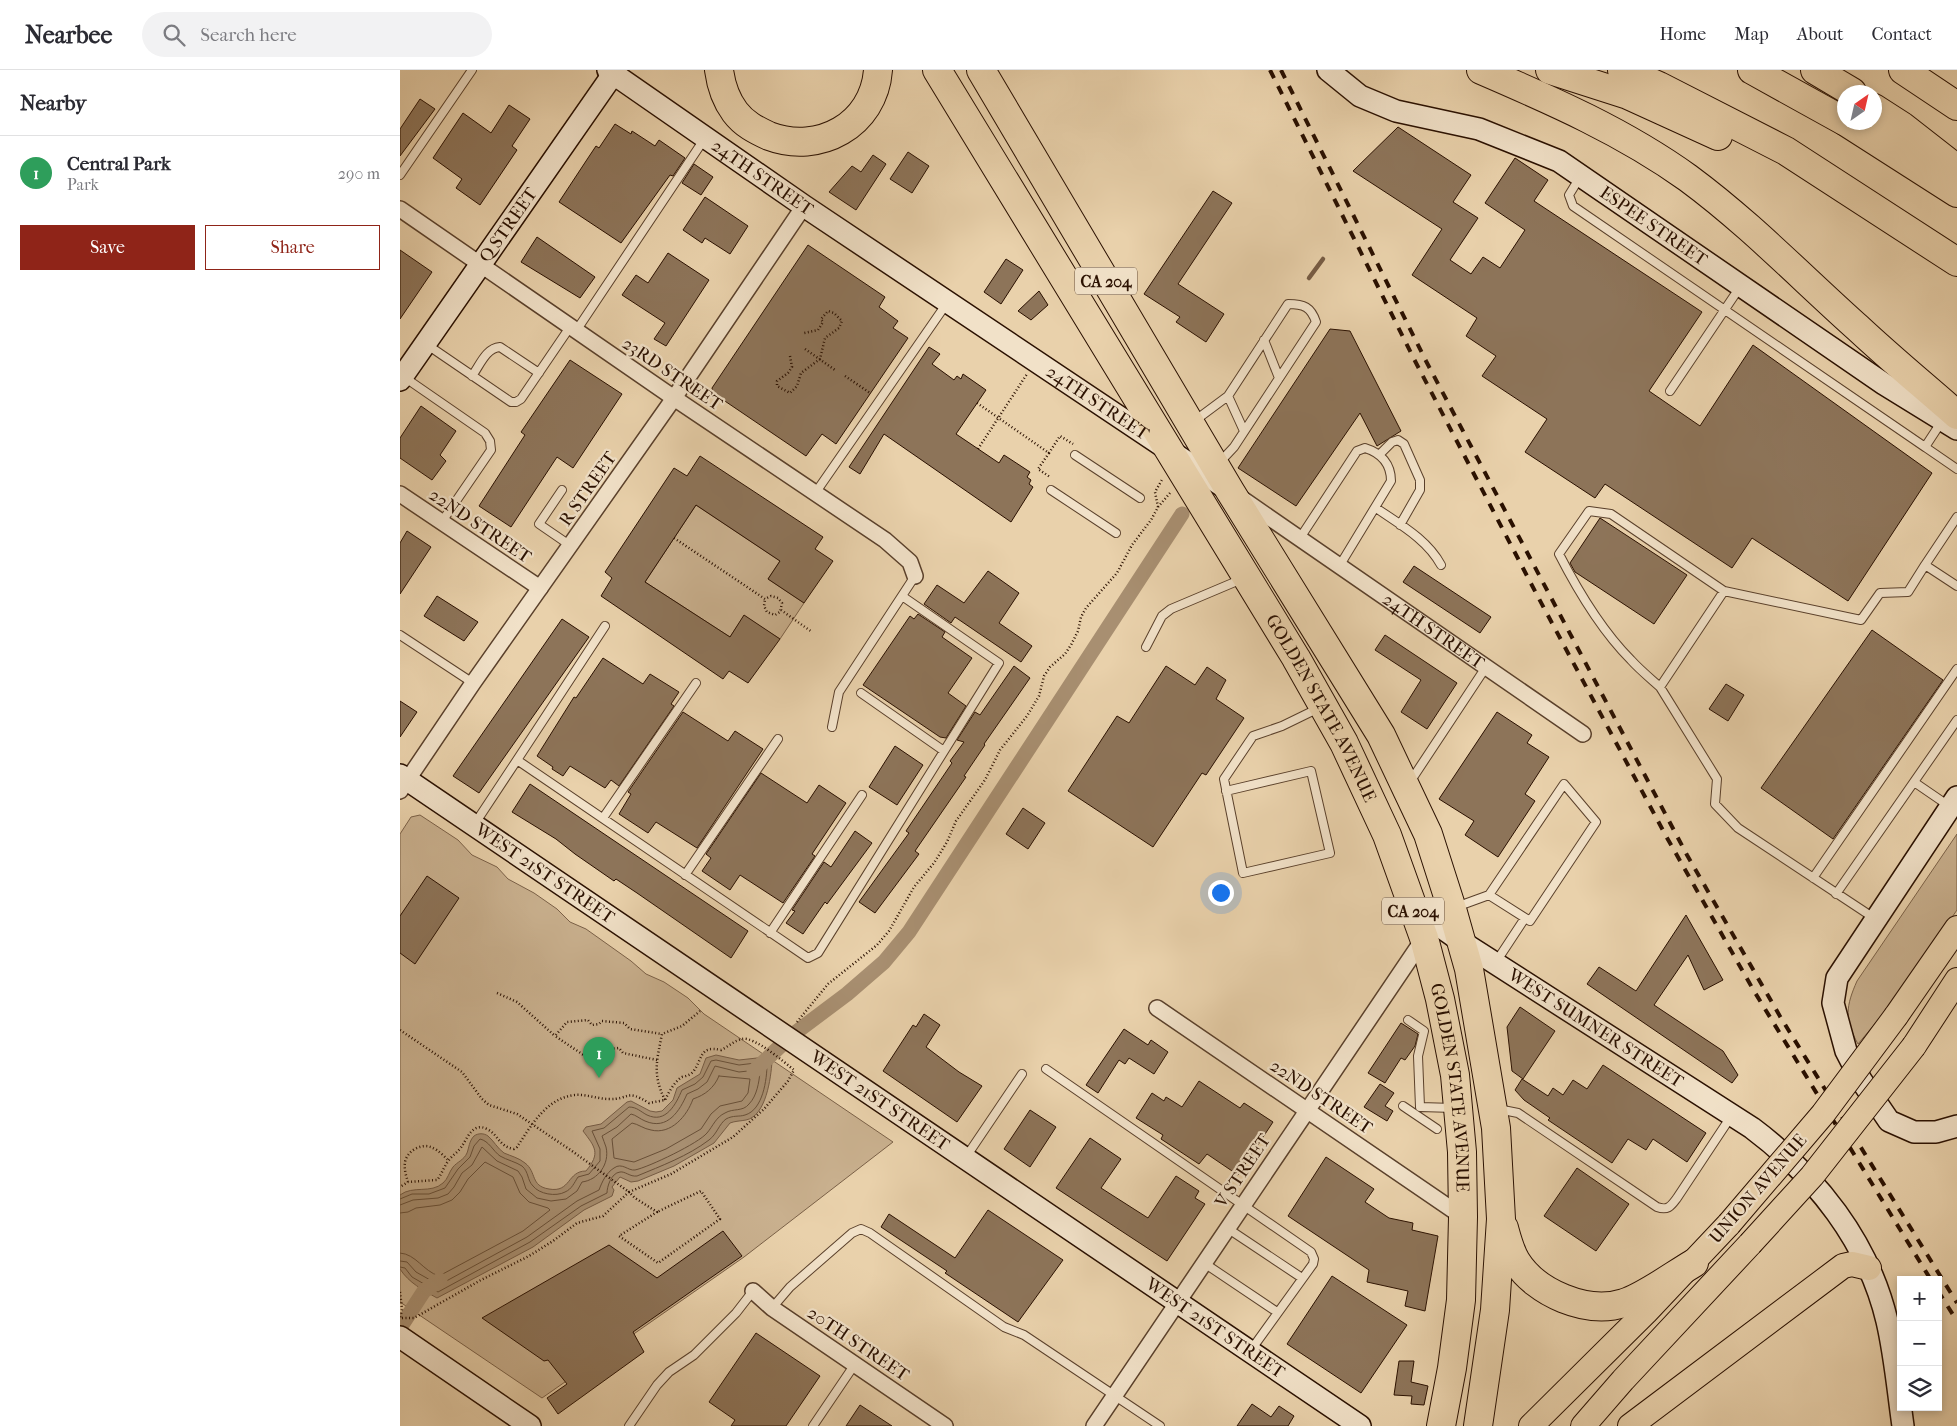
<!DOCTYPE html>
<html lang="en">
<head>
<meta charset="utf-8">
<style>
	body { margin:0; font-family:"IM FELL French Canon",serif; background:#f2f2f3; color:#2b2b33 }
	.controls { position:absolute; right:15px; bottom:15px; display:grid; overflow:hidden; border-radius:0px; box-shadow:0 2px 8px #0003 }
	.controls button { width:45px; height:45px; display:grid; place-items:center; padding:0; border:0; border-bottom:1px solid #e1e1e2; background:#fff; color:#2b2b33; font:25px sans-serif }
	.compass { position:absolute; left:1437px; top:15px; width:45px; height:45px; border-radius:50%; background:#fff; box-shadow:0 2px 8px #0003; rotate:34deg }
	.you { position:absolute; left:820px; top:822px; width:18px; height:18px; margin:-12px; border:4px solid #fff; border-radius:50%; background:#1a73e8; box-shadow:0 0 0 8px #1a73e833 }
	.badge { display:grid; place-items:center; width:32px; height:32px; border-radius:50%; background:#8f2418; color:#fff; font-size:16px; font-weight:700 }
	.pin { position:absolute; translate:-50% -41px; filter:drop-shadow(0 1px 2px #0008) }
	.pin::after { content:''; position:absolute; top:26px; width:18px; height:15px; background:inherit; clip-path:polygon(0 0,100% 0,50% 100%) }
	.list { margin:0; padding:0; list-style:none }
	h2 { display:flex; justify-content:space-between; align-items:center; height:65px; margin:0; padding:0 20px; font-size:21px }
	h2 small { font-size:16px; font-weight:400; color:#7c7c81 }
	.list li { display:grid; grid-template-columns:32px 1fr auto; gap:15px; align-items:center; box-sizing:border-box; height:75px; padding:0 20px; border-top:1px solid #e1e1e2 }
	.list b { display:block; font-size:19px; white-space:nowrap }
	.list p { margin:0; font-size:16px; white-space:nowrap; color:#7c7c81 }
	.list em { font-size:16px; font-style:normal; color:#7c7c81 }
	.actions { display:flex; gap:10px; padding:15px 20px }
	.actions a { flex:1; padding:11px 0; border:1px solid #8f2418; border-radius:0px; text-align:center; font-size:18px; color:#8f2418 }
	.actions .main { background:#8f2418; color:#fff }
	.icon { flex:none; width:28px; height:28px; fill:none; stroke:currentColor; stroke-width:2; stroke-linecap:round; stroke-linejoin:round }
	.map { position:relative; flex:none; width:1557px; height:1356px; overflow:hidden }
	header { display:flex; align-items:center; gap:30px; box-sizing:border-box; height:70px; padding:0 25px; background:#fff; border-bottom:1px solid #e1e1e2 }
	header strong { font-size:24px }
	nav { display:flex; gap:28px; margin-inline-start:auto; font-size:18px }
	.search { width:350px; height:45px; background:#f2f2f3; display:flex; align-items:center; gap:12px; box-sizing:border-box; padding:0 18px; border-radius:28px; color:#7c7c81; font-size:19px }
	main { display:flex }
	aside { flex:1; background:#fff }
	.map>svg:first-child { display:block }
</style>
</head>
<body>
<header>
<strong>Nearbee</strong>
<div class="search"><svg class="icon" aria-label="search" viewBox="0 0 24 24"><circle cx="10" cy="10" r="6"/><path d="M15 15l6 6"/></svg>Search here</div>
<nav><a>Home</a><a>Map</a><a>About</a><a>Contact</a></nav>
</header>
<main>
<aside>
<h2>Nearby<small></small></h2>
<ul class="list">
<li><span class="badge" style="background:#2e9e5b">1</span><div><b>Central Park</b><p>Park</p></div><em>290 m</em></li>
</ul>
<div class="actions"><a class="main">Save</a><a>Share</a></div>
</aside>
<div class="map">
<svg width="1557" height="1356" viewBox="0 0 1557 1356">
	<rect width="100%" height="100%" fill="#e9d1ab"/>
	<filter id="stains"><feTurbulence type="fractalNoise" baseFrequency=".004" numOctaves="4"/><feColorMatrix values="0 0 0 0 .2 0 0 0 0 .09 0 0 0 0 .02 0 0 0 .5 -.17"/></filter>
	<radialGradient id="worn" r=".72"><stop offset=".6" stop-color="#630" stop-opacity="0"/><stop offset="1" stop-color="#630" stop-opacity=".3"/></radialGradient>
	<path fill="#c9b08e" stroke="#7a6047" d="M296,435L380,491L368,509L404,533L380,569L344,546L330,567L245,512Z
		M20,745L58,770L72,785L97,797L108,809L134,823L157,839L170,852L186,859L231,891L246,904L264,912L288,928L304,944L493,1072L344,1187L142,1328L0,1232V764L11,747Z
		M1557,764V840L1489,937L1458,974C1444,949 1446,936 1457,911Z"/>
	<path fill="#a88f71" stroke="#765c44" d="M316,985L339,990L366,987L372,991C371,1008 366,1046 346,1050C341,1051 335,1051 330,1053L314,1073L274,1096L238,1111L231,1112L220,1107L212,1117L214,1120L212,1126L184,1140L133,1177L37,1228C23,1220 9,1213 0,1199V1125C13,1115 31,1124 43,1113C48,1109 49,1102 53,1097C57,1092 64,1090 67,1083C69,1078 69,1071 74,1066C78,1063 84,1063 88,1066C94,1071 97,1078 104,1083C111,1086 119,1088 125,1093C137,1102 130,1116 149,1119C171,1123 167,1101 186,1101C201,1083 195,1077 183,1061L186,1057L201,1054L227,1032L231,1031L250,1041L256,1042L262,1041L273,1030L277,1018L300,1004L306,988Z"/>
	<g fill="none" stroke-linecap="round" stroke-linejoin="round">
		<path stroke="#695038" stroke-width="1" d="M319,1006L350,1009L348,1023L342,1031L320,1036L311,1044L301,1059L266,1079L234,1092L214,1088L212,1069L232,1053C238,1054 244,1059 251,1060C271,1065 287,1046 293,1029C305,1025 314,1018 319,1006Z
			M0,1129L12,1124H29L45,1118L58,1099L70,1087L74,1076L80,1069C89,1071 93,1081 100,1086C107,1090 116,1092 122,1096C129,1102 127,1110 133,1116C139,1124 156,1127 165,1122C172,1119 174,1113 178,1107L189,1104L200,1091V1079L192,1061L204,1058L229,1037C237,1037 241,1042 247,1045C266,1054 276,1034 282,1020L295,1014L303,1007L311,991L316,990L339,995L364,992L367,994C367,1009 363,1040 345,1045C339,1047 333,1045 326,1049C319,1054 317,1064 309,1070C288,1086 261,1096 237,1106C230,1107 225,1101 220,1102C211,1103 207,1117 207,1123L181,1136L130,1172L38,1222L12,1207L5,1198L0,1197
			M0,1135L13,1130L38,1128L48,1124L54,1117L62,1103L72,1095L82,1077L97,1091L118,1101L122,1107L126,1119L137,1128L151,1131L166,1129L177,1121L182,1112C198,1110 210,1094 206,1077C205,1073 203,1070 202,1066L217,1057L231,1044C236,1045 240,1049 245,1051C268,1061 280,1040 287,1024L298,1019L307,1012L315,996L339,1002L357,1000L360,1002C359,1012 357,1026 349,1034C343,1042 333,1038 325,1043C316,1047 313,1056 307,1063C299,1073 249,1097 235,1100C228,1101 222,1092 214,1098C206,1103 202,1112 199,1120L177,1131L127,1167L39,1215L16,1202L7,1192L0,1191
			M0,1143L8,1142L16,1138L40,1135L52,1130L60,1122L68,1109L85,1092L113,1107L120,1123L129,1132L148,1138L150,1140L123,1161L39,1206C23,1201 16,1184 0,1183"/>
		<path stroke="#765c44" stroke-width="4.5" d="M909,208L923,189"/>
		<path stroke="#a88f71" stroke-width="15" d="M354,1001L391,966L447,924L484,892L509,862L782,444
			M0,1258L24,1221L40,1210"/>
	</g>
	<path fill="#8d7459" stroke="#2a1000" d="M20,29L35,39L0,86V59Z
		M109,35L130,49L112,76L117,80L80,135L56,118L62,109L33,88L63,43L91,63Z
		M215,54L231,64L232,61L255,76L259,70L285,88L273,106L270,105L221,173L159,132L188,88L196,76L199,78Z
		M998,57L1071,105L1053,132L1078,148L1050,190L1071,204L1083,187L1100,198L1125,160L1085,133L1115,88L1148,110L1134,131L1302,242L1249,321L1300,356L1353,275L1532,403L1448,531L1352,468L1332,498L1205,414L1195,428L1125,382L1147,349L1082,306L1096,286L1066,266L1077,248L1012,205L1042,159L953,101Z
		M508,82L529,96L512,123L490,109Z
		M473,85L486,94L456,140L429,122L452,96L461,102Z
		M294,94L313,107L301,125L282,113Z
		M813,121L832,133L778,214L824,244L806,272L776,252L780,247L744,224Z
		M305,127L348,156L330,184L305,168L302,173L283,160Z
		M137,167L195,207L180,228L121,192Z
		M408,175L485,227L479,237L498,251L493,258L508,268L436,374L422,364L406,386L313,323L312,318Z
		M0,180L32,202L0,249Z
		M268,183L309,210L266,276L254,269L265,253L222,225L236,205L248,213Z
		M606,189L623,200L601,234L584,222Z
		M639,221L648,235L631,250L618,241Z
		M930,259L950,261L1001,361L977,376L960,343L896,436L838,398Z
		M529,277L540,284L532,294L554,310L557,306L561,309L563,304L586,320L556,364L599,393L604,385L630,402L627,407L631,410L629,414L633,417L611,452L484,364L460,404L449,397Z
		M170,290L222,324L173,398L157,387L111,457L79,436L125,365L121,362Z
		M21,336L56,361L40,385L46,391L32,410L0,388V368Z
		M300,386L423,467L415,479L433,491L404,533L368,509L380,491L296,435L245,512L330,567L344,545L380,569L348,613L329,601L323,609L201,526L212,508L205,502L274,398L287,406Z
		M1200,448L1287,505L1254,554L1175,502L1170,493Z
		M7,461L31,477L0,524V473Z
		M1014,496L1091,547L1080,563L1003,512Z
		M588,501L619,523L599,553L632,576L621,592L555,547L551,553L524,534L537,515L564,533Z
		M37,526L78,552L64,571L24,546Z
		M518,544L545,562L542,567L572,588L548,623L566,636L546,668L540,667L463,615L510,546L514,549Z
		M162,549L189,567L79,723L53,706Z
		M1472,560L1543,610L1433,769L1361,718Z
		M985,565L1057,613L1027,659L1001,642L1021,610L975,580Z
		M203,588L243,614L250,604L279,622L271,634L274,636L219,716L211,710L205,718L170,696L163,706L152,699L153,697L137,686L174,627L176,628Z
		M614,596L630,608L584,674L585,675L564,706L566,707L515,781L519,784L475,843L459,832L509,763L506,761L552,693L550,691L564,672L557,670L575,642L580,645Z
		M766,596L795,615L807,597L826,610L816,629L844,648L806,705L802,703L753,777L668,721L717,646L729,653Z
		M1326,614L1344,625L1328,651L1309,639Z
		M0,631L17,642L0,667Z
		M283,642L328,671L335,661L363,679L297,778L256,752L248,763L219,744L231,724L228,722Z
		M1097,642L1132,665L1127,673L1149,687L1125,724L1135,731L1098,787L1065,765L1074,751L1039,729Z
		M495,676L523,695L497,735L469,717Z
		M361,703L407,733L419,715L446,733L412,784L415,786L383,833L340,805L330,820L302,801L311,788L306,784Z
		M130,714L348,861L331,888L237,823L216,809L214,811L175,784L156,769L112,742Z
		M623,738L645,753L628,779L606,764Z
		M455,761L472,773L427,834L425,832L403,864L386,853L395,841L392,840L424,792L431,797Z
		M27,806L59,828L15,894L0,883V846Z
		M1286,845L1323,910L1304,920L1288,885L1254,935L1323,981L1338,1005L1332,1013L1187,914L1199,897L1236,921Z
		M1120,937L1155,961L1123,1009L1112,1001L1107,957Z
		M524,944L540,955L526,977L559,1002L582,1016L557,1052L483,1001L513,955L516,957Z
		M1001,953L1018,964L1015,976L1005,990L1001,988L985,1013L968,1003Z
		M724,959L748,975L751,970L768,982L754,1004L729,988L725,994L719,990L698,1023L686,1015Z
		M1203,995L1306,1063L1287,1092L1253,1069L1246,1080L1228,1069L1212,1093L1148,1050L1150,1048L1124,1030L1115,1020L1122,1009L1148,1026L1153,1018L1163,1025L1173,1010L1187,1019Z
		M799,1011L840,1038L844,1033L873,1052L838,1105L807,1084L799,1094L761,1069L763,1065L736,1048L752,1023L764,1031L766,1027L782,1037Z
		M980,1014L994,1023L985,1036L993,1041L987,1051L964,1037Z
		M630,1040L656,1057L630,1097L604,1079Z
		M690,1068L721,1089L701,1118L748,1148L776,1106L799,1121L795,1128L805,1134L767,1191L656,1118Z
		M926,1087L974,1119L965,1132L989,1148L1013,1153L1012,1160L1038,1166L1025,1241L1005,1236L1008,1221L967,1212L969,1200L888,1146Z
		M1177,1098L1229,1134L1196,1181L1144,1146Z
		M588,1140L663,1190L618,1252L545,1203L547,1201L481,1157L489,1144L555,1188Z
		M323,1161L342,1186L233,1262L244,1282L158,1344L147,1328L167,1314L148,1290L144,1291L82,1248L209,1175L257,1208Z
		M932,1206L1007,1255L961,1323L887,1274Z
		M356,1263L420,1306L386,1356H331L335,1350L309,1332Z
		M999,1291H1014L1011,1312L1028,1316L1024,1335L1011,1334L1012,1326L994,1325Z
		M852,1334L871,1347L879,1336L894,1346L888,1356H837Z
		M460,1335L492,1356H446Z"/>
	<g fill="none" stroke-linecap="round" stroke-linejoin="round">
		<g stroke="#5a402b" stroke-width="10">
			<path id="lane" d="M0,105L72,0
				M1180,107L1169,125L1173,136L1525,377L1542,351
				M176,261L305,68
				M864,270L879,308
				M26,274L111,332H116L121,329L170,257
				M72,306C80,295 86,278 100,277L139,303
				M4,307L85,363L90,371L91,380L41,453
				M1270,321L1340,217
				M828,326L844,361
				M793,352L828,326L888,234C904,234 911,237 916,252L834,377L819,393
				M1525,377L1557,399
				M675,385L740,428
				M979,385L992,372L998,370L1004,374L1020,410V420L1000,455
				M162,420L139,454L171,476
				M651,420L716,463
				M416,422L547,233
				M976,438C999,454 1027,469 1041,495
				M1557,447L1525,495L1557,516
				M900,468L957,381L965,378C981,383 991,394 991,411L940,495
				M0,565L73,613
				M746,577L762,546L771,539L842,509
				M1260,617C1250,608 1240,600 1231,590C1201,560 1178,521 1159,484L1189,441L1211,444L1324,521
				M461,623L544,681
				M432,657L439,622L515,506
				M117,690L205,556
				M1010,712L1086,597
				M1514,712L1549,736
				M1164,714L1196,752L1130,851L1089,825Z
				M826,721L911,701L930,783L843,803L824,709L853,666L882,656L919,638
				M203,748L296,613
				M74,755L117,690L408,888L418,883L599,593L502,526
				M285,805L378,669
				M1413,808L1557,599
				M1436,824L1557,650
				M1056,837L1089,825
				M1474,848L1338,758L1315,734L1317,709L1260,617L1324,521L1461,550L1480,523L1508,522L1525,495
				M370,863L462,725
				M1096,892L1125,848
				M1008,950L1024,961L1018,986L1020,1037L1054,1038
				M646,999L911,1182L914,1189L913,1194L851,1280
				M1003,1036L1037,1059
				M1098,1039L1118,1043L1257,1137C1268,1141 1271,1136 1277,1128L1332,1045
				M566,1087L622,1004
				M827,1158L902,1208
				M804,1193L877,1242
				M372,1238L390,1217L452,1163L461,1159L470,1163L604,1257L624,1265L760,1356
				M229,1356L257,1315L269,1302L294,1285L336,1243L353,1221
				M413,1356L455,1294"/>
		</g>
		<g stroke="#5a402b" stroke-width="18">
			<g id="street">
				<path d="M0,139L274,328L485,470L510,492L515,506"/>
				<path d="M0,424L140,518"/>
				<path id="s1" d="M841,428L1183,664"/>
				<path d="M0,721L73,613L274,328L404,136"/>
				<path d="M757,938L1063,1147"/>
				<path d="M353,1221L372,1238L545,1356"/>
				<path d="M694,1356L1024,868"/>
			</g>
		</g>
		<g stroke="#2a1000" stroke-width="24">
			<g id="secondary">
				<path id="s2" d="M208,0L404,136L827,419"/>
				<path id="s3" d="M928,0L960,26L996,41L1079,59L1159,91L1484,314L1557,359"/>
				<path id="s4" d="M0,310L216,0"/>
				<path id="s5" d="M0,705L960,1356"/>
				<path d="M1557,727L1437,908L1433,933L1446,981L1461,1010L1489,1051L1514,1062H1536L1557,1056"/>
				<path id="s6" d="M1012,837L1062,872L1352,1058C1416,1106 1468,1171 1487,1251C1495,1285 1498,1321 1503,1356"/>
				<path d="M0,1267L130,1356"/>
			</g>
		</g>
		<g stroke="#2a1000" stroke-width="26">
			<path id="primary" d="M1496,946L1557,858
				M1514,976L1557,910
				M1131,1356L1246,1242L1329,1154
				M1183,1356L1223,1310L1350,1174
				M1230,1356L1443,1196L1452,1194L1469,1198"/>
		</g>
		<g stroke="#2a1000" stroke-width="30">
			<g id="highway">
				<path d="M319,0C321,15 326,30 335,42C344,54 356,60 369,66C419,85 474,55 478,0"/>
				<path id="s7" d="M537,0L896,588L944,673L987,765L1024,868L1040,929L1055,1005L1062,1082L1063,1147L1061,1230L1052,1298L1041,1356"/>
				<path d="M581,0L830,421L981,665L1028,764L1052,839L1069,899L1096,1058L1101,1149L1095,1240L1078,1356"/>
				<path d="M1081,0C1153,31 1224,62 1288,108C1349,153 1401,207 1458,258C1490,288 1524,316 1557,345"/>
				<path d="M1150,0L1228,25L1318,66"/>
				<path d="M1222,0L1259,16L1386,81L1557,192"/>
				<path d="M1352,0L1444,51"/>
				<path d="M1415,0L1452,22"/>
				<path d="M1503,0L1557,36"/>
				<path d="M1474,38L1502,56L1557,99"/>
				<path d="M1446,52L1557,123"/>
				<path d="M1104,1158C1107,1169 1110,1181 1116,1191C1136,1223 1187,1245 1224,1233C1244,1227 1275,1204 1294,1193"/>
			</g>
		</g>
		<path stroke="#2a1000" stroke-width="2.5" stroke-dasharray="1 2.5" stroke-linecap="butt" d="M405,279L435,300
			M390,286L392,297L388,303L377,311V316L390,323L397,316L401,303L420,289L425,268L439,258L442,251L434,243L428,241L421,249L423,252L418,260L404,263
			M445,306L470,323
			M577,333L649,383L660,366L673,374
			M578,379L627,304
			M649,383L638,399L650,407
			M758,437L755,422L763,408
			M274,468L365,529L371,526L378,528L382,533L380,542L375,545L367,542L364,536L365,529
			M381,540L412,562
			M97,923L117,932L155,966
			M397,952L428,914L477,875L489,861L514,817L534,793L547,772L556,751L585,710L600,680L627,646L639,626L644,606L650,597L665,584L671,575L678,561L681,547L686,538L717,503L732,475L751,450L758,437L770,423
			M0,960L62,1002L82,1029L89,1035L117,1044L172,1081L229,1122L271,1104L333,1067L364,1039L388,1011L394,1000C384,992 354,966 342,969C335,970 328,977 321,980C299,975 303,989 293,1002C290,1005 286,1006 282,1007C274,1012 269,1022 265,1030L249,1033C225,1018 230,1030 209,1029C198,1029 186,1024 175,1025C146,1028 131,1056 117,1077L114,1079C98,1076 99,1065 87,1059C73,1052 68,1067 62,1076C59,1081 53,1085 49,1090C44,1096 42,1104 37,1110L8,1112L0,1117
			M257,990L223,983L219,978L208,979L197,994L155,966L167,952L188,950L192,955L199,954L202,951L224,953L230,959L262,964
			M265,1030C252,1004 257,990 262,964L282,956L300,941
			M8,1112C6,1106 4,1099 5,1092C7,1081 22,1072 33,1078C38,1080 44,1086 48,1090
			M0,1222L2,1239L0,1249
			M2,1248H14L81,1210L129,1186L153,1171L177,1153L203,1146L229,1122L235,1128L257,1142L219,1166L258,1193L320,1149L301,1121L257,1142"/>
		<use href="#lane" stroke="#f1e1c8" stroke-width="8"/>
		<use href="#street" stroke="#f1e1c8" stroke-width="15"/>
		<use href="#secondary" stroke="#f1e1c8" stroke-width="21"/>
		<use href="#primary" stroke="#e9d1ab" stroke-width="24"/>
		<use href="#highway" stroke="#e9d1ab" stroke-width="28"/>
		<path stroke="#2a1000" stroke-width="4" stroke-dasharray="9 9" stroke-linecap="butt" d="M870,0L1014,289L1137,525L1266,766L1354,921L1531,1210
			M881,0L1026,291L1287,785L1381,948L1557,1233
			M1538,1221L1557,1251"/>
		<g stroke="#2a1000" stroke-width="26" stroke-linecap="butt">
			<path id="primary-bridge" d="M1329,1154L1423,1044L1496,946
				M1350,1174L1412,1106L1514,976"/>
		</g>
		<use href="#primary-bridge" stroke="#e9d1ab" stroke-width="24"/>
	</g>
	<g text-anchor="middle" dominant-baseline="central" stroke-width="4.5" stroke-linejoin="round" paint-order="stroke">
		<g fill="#f1e1c8" stroke="#664f3c" stroke-width="1">
			<rect x="675" y="197.5" width="62" height="27" rx="4"/>
			<rect x="982" y="827.5" width="62" height="27" rx="4"/>
		</g>
		<g font-size="16" font-weight="bold" fill="#2a1000">
			<text x="706" y="211">CA 204</text>
			<text x="1013" y="841">CA 204</text>
		</g>
		<g font-size="18" fill="#2a1000" stroke="#f1e1c8">
			<text stroke="none"><textPath href="#s2" startOffset="188">24TH STREET</textPath></text>
			<text stroke="none"><textPath href="#s4" startOffset="189">Q STREET</textPath></text>
			<text stroke="none"><textPath href="#s3" startOffset="366">ESPEE STREET</textPath></text>
			<text transform="translate(272 304) rotate(34)">23RD STREET</text>
			<text stroke="none"><textPath href="#s2" startOffset="592">24TH STREET</textPath></text>
			<text transform="translate(188 419) rotate(-55)">R STREET</text>
			<text transform="translate(80 456) rotate(34)">22ND STREET</text>
			<text stroke="none"><textPath href="#s1" startOffset="234">24TH STREET</textPath></text>
			<text stroke="none"><textPath href="#s7" startOffset="745">GOLDEN STATE AVENUE</textPath></text>
			<text stroke="none"><textPath href="#s5" startOffset="175">WEST 21ST STREET</textPath></text>
			<text stroke="none"><textPath href="#s6" startOffset="220">WEST SUMNER STREET</textPath></text>
			<text stroke="none"><textPath href="#s7" startOffset="1150">GOLDEN STATE AVENUE</textPath></text>
			<text transform="translate(921 1027) rotate(34)">22ND STREET</text>
			<text stroke="none"><textPath href="#s5" startOffset="580">WEST 21ST STREET</textPath></text>
			<text transform="translate(843 1101) rotate(-56)">V STREET</text>
			<text transform="translate(1358 1119) rotate(-49)">UNION AVENUE</text>
			<text stroke="none"><textPath href="#s5" startOffset="985">WEST 21ST STREET</textPath></text>
			<text transform="translate(458 1274) rotate(34)">20TH STREET</text>
		</g>
	</g>
	<rect width="100%" height="100%" filter="url(#stains)"/>
	<rect width="100%" height="100%" fill="url(#worn)"/>
</svg>
<div class="controls">
<button>+</button>
<button>−</button>
<button><svg class="icon" aria-label="layers" viewBox="0 0 24 24"><path d="M12 4l9 5-9 5-9-5zM3 14l9 5 9-5"/></svg></button>
</div>
<svg class="compass" viewBox="-18 -18 36 36"><path d="M0-13l5 13h-10z" fill="#e53935"/><path d="M0 13l5-13h-10z" fill="#7c7c81"/></svg>
<div class="you"></div>
<div class="pin badge" style="left:199px;top:1008px;background:#2e9e5b">1</div>
</div>
</main>
</body>
</html>
